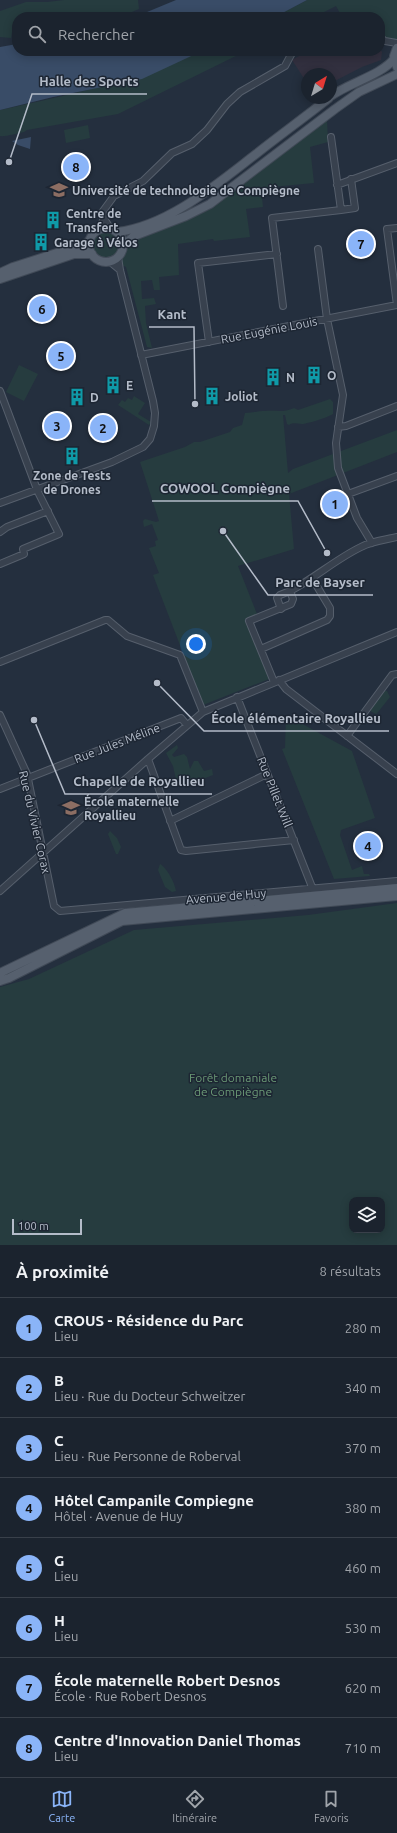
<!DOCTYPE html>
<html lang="fr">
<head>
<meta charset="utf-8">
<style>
	body { margin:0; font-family:Ubuntu,sans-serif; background:#242b36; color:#f1f3f6 }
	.controls { position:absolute; right:12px; bottom:12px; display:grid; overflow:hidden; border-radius:8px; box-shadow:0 2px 10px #0003 }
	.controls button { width:36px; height:36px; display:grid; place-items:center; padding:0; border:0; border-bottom:1px solid #39404a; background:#1b232e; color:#f1f3f6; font:20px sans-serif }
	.compass { position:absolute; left:301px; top:68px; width:36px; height:36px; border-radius:50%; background:#1b232e; box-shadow:0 2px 10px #0003; rotate:38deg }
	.scale { position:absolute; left:12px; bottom:10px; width:70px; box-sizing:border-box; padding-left:4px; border:2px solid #b4bcc9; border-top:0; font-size:11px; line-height:14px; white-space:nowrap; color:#b4bcc9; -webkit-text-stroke:3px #1d2633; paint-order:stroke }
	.you { position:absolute; left:196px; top:644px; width:14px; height:14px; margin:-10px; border:3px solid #fff; border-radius:50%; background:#1a73e8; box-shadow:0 0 0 6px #1a73e833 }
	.badge { display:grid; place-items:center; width:26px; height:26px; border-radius:50%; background:#8ab4f8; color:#111; font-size:13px; font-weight:700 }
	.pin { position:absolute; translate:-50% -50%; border:2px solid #fff; box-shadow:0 1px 4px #0006 }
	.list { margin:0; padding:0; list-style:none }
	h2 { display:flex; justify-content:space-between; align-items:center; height:52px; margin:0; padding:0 16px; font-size:17px }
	h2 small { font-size:13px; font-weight:400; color:#a0a4aa }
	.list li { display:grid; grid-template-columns:26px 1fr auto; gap:12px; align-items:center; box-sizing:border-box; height:60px; padding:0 16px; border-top:1px solid #39404a }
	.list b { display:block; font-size:15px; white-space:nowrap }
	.list p { margin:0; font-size:13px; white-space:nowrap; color:#a0a4aa }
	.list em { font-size:13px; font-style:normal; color:#a0a4aa }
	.icon { flex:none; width:22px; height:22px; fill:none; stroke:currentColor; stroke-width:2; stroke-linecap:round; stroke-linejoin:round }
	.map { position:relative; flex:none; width:397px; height:1245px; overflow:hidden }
	.search { position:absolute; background:#1b232e; box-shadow:0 2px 10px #0003; left:12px; right:12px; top:12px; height:44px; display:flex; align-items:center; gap:10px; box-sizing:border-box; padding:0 14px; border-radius:16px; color:#a0a4aa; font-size:15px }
	.sheet { height:532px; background:#1b232e }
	nav { display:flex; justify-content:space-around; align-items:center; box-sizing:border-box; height:56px; border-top:1px solid #39404a; background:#1b232e; font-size:11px; color:#a0a4aa }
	nav a { display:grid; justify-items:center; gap:2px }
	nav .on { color:#8ab4f8 }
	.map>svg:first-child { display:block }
</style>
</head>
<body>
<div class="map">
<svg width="397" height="1245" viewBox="0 0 397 1245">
	<rect width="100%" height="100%" fill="#242f3e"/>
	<path fill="#32303f" d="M380,49L382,52L381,60L362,67L331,83V74H307V83L292,60L308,51H380Z"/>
	<path fill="#263c3f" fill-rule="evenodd" d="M64,0H138L139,9L120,17H17V33L12,32L11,38L0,37V11L26,2H47Z
		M307,0H397V40L393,41L380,34V17L341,15L336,6L314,17H275Z
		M202,51H246L118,114L27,130L24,132C18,133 5,137 0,136V110C69,95 138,80 202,51Z
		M327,120L328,142L310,147L314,183L261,188L263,207L246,209L250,237L214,241L213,239L178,244L179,275L159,277L160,290H154L152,280L141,281L142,299L154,298L156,304L145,306L146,323L152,348L147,347L126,267L124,266H122C120,254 128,245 137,237L140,239L211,209Z
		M88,125L90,138L66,143L64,130Z
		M92 245a14 14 0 1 1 28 0a14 14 0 1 1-28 0Z
		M19,365L38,374L24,401L6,392Z
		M134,396L145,403L138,414L151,422L149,425L118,405L122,400L125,402L128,398L132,400Z
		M330,399L333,402V414C329,417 307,424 302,424C296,424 294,422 289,425L287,424L285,415H283L288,473L293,469L397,430V452L289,494L294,549L238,566L257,614L246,619L269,679L203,705L153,575L159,573L149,548L156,546L155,541L158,540L152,524L144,527L143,521L145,519L156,522L159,521L140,462L185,447L194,442H200L230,432L233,428L242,425L245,413C252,413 258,411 265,411C277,410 283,413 294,408L298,410Z
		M384,691H387L390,697L378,712L376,714L370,711L371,707Z
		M286,715L352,751L375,818L341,830L340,835L352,870L362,866L364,874H369L370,876L334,879L282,749L285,748Z
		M177,745L178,748L172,755L174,757L184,754L187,757L190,769L194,761H198L204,771L212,769L213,775L185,786L177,784L173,766L166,753Z
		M110,831L117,838L121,847L118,854H116L108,834Z
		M160,864C167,868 175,883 176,891L172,892L165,887L158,870Z
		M397,903V1245H0V987L29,979L134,930L308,915ZM352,1200H382V1230H352Z"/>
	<path fill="#394c67" d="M176,0H307L275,17H135Z
		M17,44V51H202L142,79L53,97L0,110V47Z
		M31,137L30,149L18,145L12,141Z"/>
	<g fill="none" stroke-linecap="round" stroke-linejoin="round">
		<g stroke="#565f6c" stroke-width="8">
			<path id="minor" d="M349,17H351
				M380,37L385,41L397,43
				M331,137L341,210L355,208L351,179
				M337,185L397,163
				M105,216V220L110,228
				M397,228L387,229L397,305
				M98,230L103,221V211L114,196L143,181L172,153L192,144L207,130L227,104L240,92L285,66L293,51
				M318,249L327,319L343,395L336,443L338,468L357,518L372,543
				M109,261L120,270
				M283,306L272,218L341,210
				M209,342L198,263L277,254
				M141,355L397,305
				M0,391L38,492L59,534L23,549L24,554L0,564
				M338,427L346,426L397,406
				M348,494L397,476
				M0,503L112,462L143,447L150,439L154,426L155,413L153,401L120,270L118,257
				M0,532L7,527L48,511
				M281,609L277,598L280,595L290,591
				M261,649L327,620L330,616V608L312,578
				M0,662L105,620H108L127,636L180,655L203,712
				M279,680L286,689L397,774
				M274,682L249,621L291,604L293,599L290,591C315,578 336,559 361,547C372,541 385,540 397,537
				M237,697L312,887
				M0,715L27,774L54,906L60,911L397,881
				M347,736L392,675L397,674
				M148,759L181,850L186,851L294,840
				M0,789L181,718L187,725
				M170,821L267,774
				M0,891L148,759L203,712L397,632"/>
		</g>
		<g stroke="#414a57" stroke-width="10">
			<path id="major" d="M397,48L394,56L397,67
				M331,96C349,83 381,75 394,59
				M89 245a17 17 0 1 1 34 0a17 17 0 1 1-34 0Z
				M117,232C168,226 217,184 256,154C280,135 305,117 329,98
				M123,246L134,236L186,216L210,204L335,109L359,92L397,74
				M0,273L13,267L85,244L90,240
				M0,279L74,254H92
				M0,973L125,913L397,888
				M0,981L9,978L122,921L397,896"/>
		</g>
		<use href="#minor" stroke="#38414e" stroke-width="6"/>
		<use href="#major" stroke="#56606e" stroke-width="8"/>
	</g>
	<defs>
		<g id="university-bare" transform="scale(1.38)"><path d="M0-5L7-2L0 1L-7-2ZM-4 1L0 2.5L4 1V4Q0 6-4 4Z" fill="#8d6e63" stroke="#1d2633" stroke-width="2.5" paint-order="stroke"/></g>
		<g id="building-bare" transform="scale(1.38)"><path d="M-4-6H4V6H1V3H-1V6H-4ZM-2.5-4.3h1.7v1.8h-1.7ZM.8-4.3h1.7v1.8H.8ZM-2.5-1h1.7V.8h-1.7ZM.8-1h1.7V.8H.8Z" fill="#0f9aa8" stroke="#1d2633" stroke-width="2.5" paint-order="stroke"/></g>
		<g id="school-bare" transform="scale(1.38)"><path d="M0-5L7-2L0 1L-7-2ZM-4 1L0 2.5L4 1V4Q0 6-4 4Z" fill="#8d6e63" stroke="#1d2633" stroke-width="2.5" paint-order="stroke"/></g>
	</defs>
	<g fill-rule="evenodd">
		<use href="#university-bare" x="59" y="190"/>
		<use href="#building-bare" x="53" y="220"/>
		<use href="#building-bare" x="41" y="242"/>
		<use href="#building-bare" x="314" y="375"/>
		<use href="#building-bare" x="273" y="377"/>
		<use href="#building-bare" x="113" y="385"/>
		<use href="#building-bare" x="212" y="396"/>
		<use href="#building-bare" x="77" y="397"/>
		<use href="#building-bare" x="72" y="456"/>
		<use href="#school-bare" x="71" y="808"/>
	</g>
	<g text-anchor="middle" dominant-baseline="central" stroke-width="3" stroke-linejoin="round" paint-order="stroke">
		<g font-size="12" font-weight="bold" fill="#b4bcc9" stroke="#1d2633" text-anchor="start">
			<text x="72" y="190">Université de technologie de Compiègne</text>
			<text x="66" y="213">Centre de<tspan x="66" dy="14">Transfert</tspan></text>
			<text x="54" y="242">Garage à Vélos</text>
			<text x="327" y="375">O</text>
			<text x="286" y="377">N</text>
			<text x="126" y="385">E</text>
			<text x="225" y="396">Joliot</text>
			<text x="90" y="397">D</text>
			<text x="72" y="475" text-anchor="middle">Zone de Tests<tspan x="72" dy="14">de Drones</tspan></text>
			<text x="84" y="801">École maternelle<tspan x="84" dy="14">Royallieu</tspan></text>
		</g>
		<g font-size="12" fill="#b4bcc9" stroke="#1d2633">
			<text transform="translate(269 330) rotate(-11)">Rue Eugénie Louis</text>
			<text transform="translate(117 743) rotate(-21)">Rue Jules Méline</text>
			<text transform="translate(275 792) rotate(68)">Rue Pillet Will</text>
			<text transform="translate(35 822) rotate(77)">Rue du Vivier Corax</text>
			<text transform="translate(226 896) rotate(-5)">Avenue de Huy</text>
		</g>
		<g font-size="12" fill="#6b9a76" stroke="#1d2633">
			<text x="233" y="1077">Forêt domaniale<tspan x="233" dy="14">de Compiègne</tspan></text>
		</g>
	</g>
	<path fill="none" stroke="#b4bcc9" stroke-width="1.5" d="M9 162L32 94H147M195 404L194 327H149M327 553L298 501H152M223 531L268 595H373M157 683L204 731H389M34 720L65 794H212"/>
	<g fill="#b4bcc9" stroke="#1d2633" stroke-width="1.5">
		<circle cx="9" cy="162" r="4"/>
		<circle cx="195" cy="404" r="4"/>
		<circle cx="327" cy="553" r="4"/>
		<circle cx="223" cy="531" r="4"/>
		<circle cx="157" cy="683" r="4"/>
		<circle cx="34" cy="720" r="4"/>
	</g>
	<g font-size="13" text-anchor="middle" font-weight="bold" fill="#b4bcc9" stroke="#1d2633" stroke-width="3" stroke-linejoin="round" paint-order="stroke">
		<text x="89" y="86">Halle des Sports</text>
		<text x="172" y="319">Kant</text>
		<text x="225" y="493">COWOOL Compiègne</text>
		<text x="320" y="587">Parc de Bayser</text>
		<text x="296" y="723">École élémentaire Royallieu</text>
		<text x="139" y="786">Chapelle de Royallieu</text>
	</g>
</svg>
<div class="controls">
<button><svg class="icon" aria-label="layers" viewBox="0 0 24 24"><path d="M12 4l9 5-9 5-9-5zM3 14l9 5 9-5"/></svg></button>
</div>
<svg class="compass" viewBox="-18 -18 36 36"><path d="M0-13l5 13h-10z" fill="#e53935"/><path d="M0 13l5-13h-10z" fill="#a0a4aa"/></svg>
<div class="scale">100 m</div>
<div class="you"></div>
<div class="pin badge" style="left:335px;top:504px">1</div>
<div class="pin badge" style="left:103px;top:428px">2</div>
<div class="pin badge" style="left:57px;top:426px">3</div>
<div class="pin badge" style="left:368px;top:846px">4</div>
<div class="pin badge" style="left:61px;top:356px">5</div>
<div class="pin badge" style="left:42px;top:309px">6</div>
<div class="pin badge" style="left:361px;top:244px">7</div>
<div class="pin badge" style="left:76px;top:167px">8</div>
<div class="search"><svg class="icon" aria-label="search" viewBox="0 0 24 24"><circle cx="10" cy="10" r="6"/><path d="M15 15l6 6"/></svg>Rechercher</div>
</div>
<section class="sheet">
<h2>À proximité<small>8 résultats</small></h2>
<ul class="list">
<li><span class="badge">1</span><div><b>CROUS - Résidence du Parc</b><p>Lieu</p></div><em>280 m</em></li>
<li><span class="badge">2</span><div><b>B</b><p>Lieu · Rue du Docteur Schweitzer</p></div><em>340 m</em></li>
<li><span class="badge">3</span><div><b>C</b><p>Lieu · Rue Personne de Roberval</p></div><em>370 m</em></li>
<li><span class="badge">4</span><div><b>Hôtel Campanile Compiegne</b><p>Hôtel · Avenue de Huy</p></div><em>380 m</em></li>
<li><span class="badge">5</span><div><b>G</b><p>Lieu</p></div><em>460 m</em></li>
<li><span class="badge">6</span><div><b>H</b><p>Lieu</p></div><em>530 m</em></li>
<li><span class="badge">7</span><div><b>École maternelle Robert Desnos</b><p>École · Rue Robert Desnos</p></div><em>620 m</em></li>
<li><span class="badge">8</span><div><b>Centre d'Innovation Daniel Thomas</b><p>Lieu</p></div><em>710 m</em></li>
</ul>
</section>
<nav>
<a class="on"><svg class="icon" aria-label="map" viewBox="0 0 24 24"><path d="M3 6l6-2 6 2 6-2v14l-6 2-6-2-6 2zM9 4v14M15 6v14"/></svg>Carte</a>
<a><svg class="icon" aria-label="directions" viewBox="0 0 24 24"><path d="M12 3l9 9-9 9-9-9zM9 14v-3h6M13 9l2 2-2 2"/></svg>Itinéraire</a>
<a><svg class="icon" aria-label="saved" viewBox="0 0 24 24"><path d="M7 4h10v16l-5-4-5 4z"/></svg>Favoris</a>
</nav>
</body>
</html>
